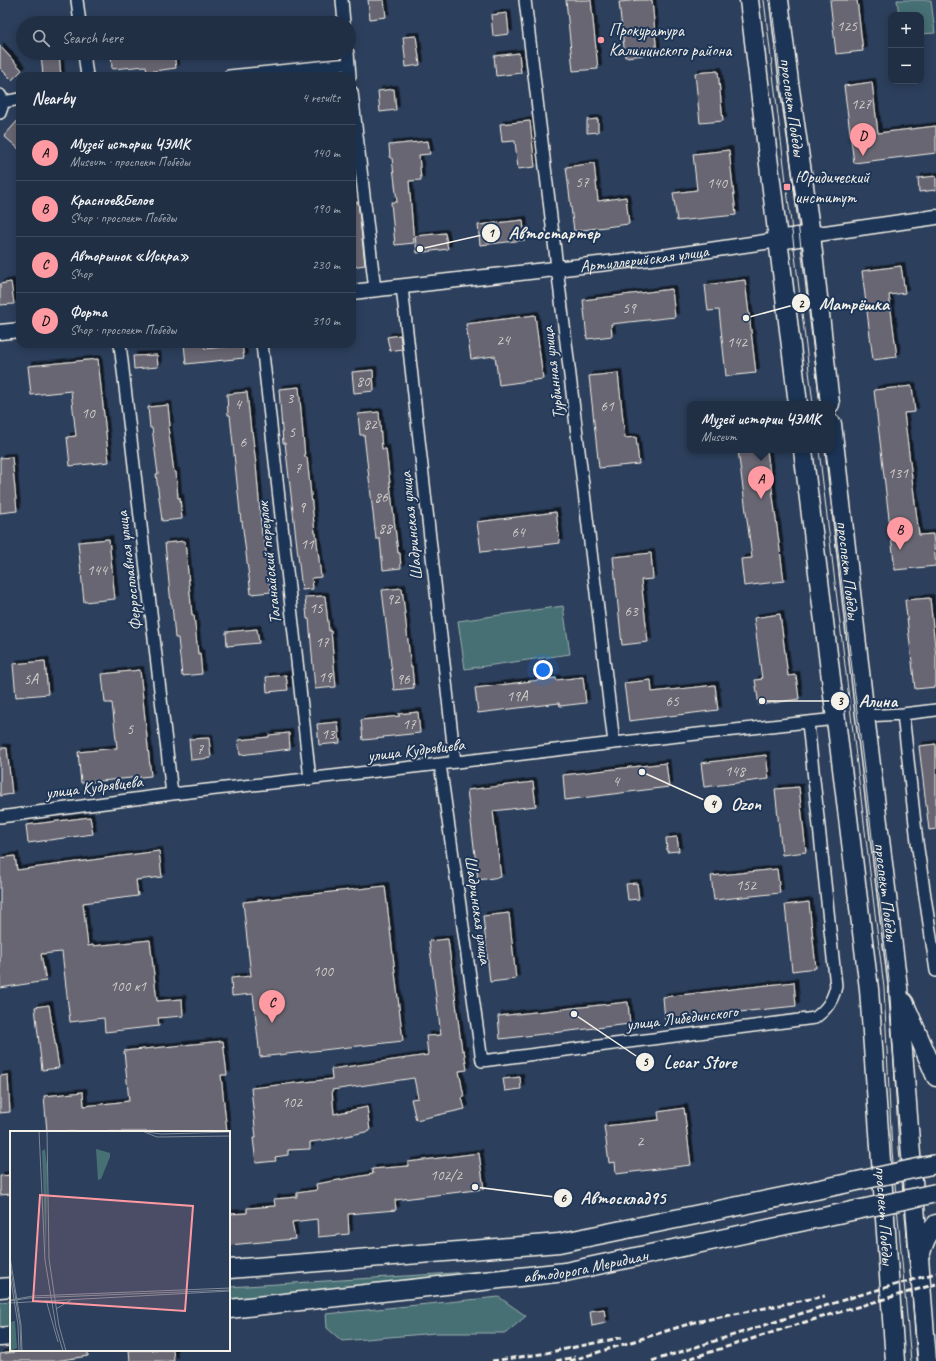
<!DOCTYPE html>
<html lang="en">
<head>
<meta charset="utf-8">
<style>
	body { margin:0; font-family:Caveat,sans-serif; background:#2d3b50; color:#f1f3f6 }
	.controls { position:absolute; right:12px; top:12px; display:grid; overflow:hidden; border-radius:8px; box-shadow:0 2px 10px #0003 }
	.controls button { width:36px; height:36px; display:grid; place-items:center; padding:0; border:0; border-bottom:1px solid #3e4a5e; background:#212f45; color:#f1f3f6; font:20px sans-serif }
	.you { position:absolute; left:543px; top:670px; width:14px; height:14px; margin:-10px; border:3px solid #fff; border-radius:50%; background:#1a73e8; box-shadow:0 0 0 6px #1a73e833 }
	.badge { display:grid; place-items:center; width:26px; height:26px; border-radius:50%; background:#ff9aa2; color:#111; font-size:13px; font-weight:700 }
	.pin { position:absolute; translate:-50% -33px; filter:drop-shadow(0 1px 2px #0008) }
	.pin::after { content:''; position:absolute; top:21px; width:14px; height:12px; background:inherit; clip-path:polygon(0 0,100% 0,50% 100%) }
	.popup { position:absolute; left:687px; top:401px; width:148px; height:52px; box-sizing:border-box; display:grid; place-content:center; border-radius:8px; background:#212f45; filter:drop-shadow(0 1px 3px #0005); font-size:13px; white-space:nowrap; color:#a2a9b3 }
	.popup b { font-size:15px; color:#f1f3f6 }
	.popup::after { content:''; position:absolute; left:50%; top:100%; margin-left:-8px; border:8px solid transparent; border-top-color:#212f45 }
	.list { margin:0; padding:0; list-style:none }
	h2 { display:flex; justify-content:space-between; align-items:center; height:52px; margin:0; padding:0 16px; font-size:17px }
	h2 small { font-size:13px; font-weight:400; color:#a2a9b3 }
	.list li { display:grid; grid-template-columns:26px 1fr auto; gap:12px; align-items:center; box-sizing:border-box; height:56px; padding:0 16px; border-top:1px solid #3e4a5e }
	.list b { display:block; font-size:15px; white-space:nowrap }
	.list p { margin:0; font-size:13px; white-space:nowrap; color:#a2a9b3 }
	.list em { font-size:13px; font-style:normal; color:#a2a9b3 }
	.icon { flex:none; width:22px; height:22px; fill:none; stroke:currentColor; stroke-width:2; stroke-linecap:round; stroke-linejoin:round }
	.map { position:relative; flex:none; width:936px; height:1361px; overflow:hidden }
	.search { position:absolute; background:#212f45; box-shadow:0 2px 10px #0003; left:16px; top:16px; width:340px; height:44px; display:flex; align-items:center; gap:10px; box-sizing:border-box; padding:0 14px; border-radius:22px; color:#a2a9b3; font-size:15px }
	.panel { position:absolute; background:#212f45; box-shadow:0 2px 10px #0003; left:16px; top:72px; width:340px; height:276px; border-radius:12px }
	.map>svg:first-child { display:block }
</style>
</head>
<body>
<div class="map">
<svg width="936" height="1361" viewBox="0 0 936 1361">
	<defs>
		<filter id="shadow"><feDropShadow dx="3.5" dy="-3.5" stdDeviation="0" flood-color="#0009"/></filter>
	</defs>
	<rect width="100%" height="100%" fill="#2c3f5c"/>
	<filter id="ink" filterUnits="userSpaceOnUse"><feTurbulence type="fractalNoise" baseFrequency=".025" numOctaves="2"/><feDisplacementMap in="SourceGraphic" scale="8" xChannelSelector="R" yChannelSelector="G"/><feConvolveMatrix kernelMatrix="1 2 1 2 8 2 1 2 1" color-interpolation-filters="sRGB"/></filter>
	<g filter="url(#ink)">
		<path fill="#477075" stroke="#9eb0ae" d="M897,0H931L935,33L921,34V15H899Z
			M563,606L570,654L465,669L458,621Z
			M517,1269L229,1301V1287Z
			M499,1297L526,1316L506,1333H436L342,1341L327,1328L326,1314Z
			M11,1301V1326L0,1327V1302Z"/>
		<path fill="#686672" stroke="#f4f1e8" filter="url(#shadow)" d="M368,0H384L386,17L370,19Z
			M566,0H591L598,69L573,71Z
			M638,0H652L657,54L625,57L619,2Z
			M830,0H857L863,51L836,54Z
			M507,13L509,34L493,36L491,15Z
			M416,36L420,65L406,67L403,37Z
			M0,46L22,70L12,80L0,68Z
			M41,53H59L61,76H43Z
			M111,53H174L176,68L147,72L146,66L112,69Z
			M519,53L521,73L496,76L494,56Z
			M718,71L723,121L700,123L695,73Z
			M872,82L878,133L936,126V153L854,163L844,86Z
			M394,89L396,110L380,112L378,91Z
			M20,118V150L4,136Z
			M598,119V132L587,133V120Z
			M530,121L535,167L518,169L515,141L502,142L500,124Z
			M428,141L430,154L419,155L421,180L409,181L414,243L395,245L391,202H397L392,158H390L389,145Z
			M729,150L736,215L677,221L673,193L697,190L693,154Z
			M594,163L598,201L626,197L629,224L574,231L566,167Z
			M936,176V190L919,192L918,178Z
			M358,202L365,265L352,267V203Z
			M523,220L525,240L480,245L478,225Z
			M445,233L448,249L417,253L415,236Z
			M901,266L905,293L889,295L897,357L873,360L862,271Z
			M745,280L756,373L726,376L719,310L708,311L705,285Z
			M11,282L14,304L0,305V284Z
			M672,289L675,317L611,324L612,336L587,339L583,300Z
			M535,315L543,379L499,385L495,356L471,359L466,324Z
			M400,335L402,349L390,351L387,337Z
			M184,344H205V349L242,345L244,358L186,364Z
			M157,355L158,367L134,369L133,356Z
			M98,359L109,462L70,466L67,437L76,436L71,391L31,395L28,366Z
			M373,370L374,391L354,393L352,372Z
			M618,373L625,438L636,437L639,464L599,468L589,376Z
			M912,386L915,412L904,413L919,535L933,534L936,566L895,570L874,390Z
			M299,387L305,457H307L315,533H316L321,577L312,578L313,589L302,590L285,443H283L279,389Z
			M247,392L251,431H252L256,464L262,535H264L271,592L251,594L242,521L241,522L230,415H228L227,394Z
			M168,405L170,426L168,427L174,472H176L178,498H180L182,519L162,521L156,474H158L152,428H150L148,407Z
			M379,412L382,449H386L398,553H400L401,568L383,570L380,539H376L364,435H360L358,414Z
			M738,450H767L784,581L744,586L741,559L752,558Z
			M12,457L17,511L0,513V458Z
			M556,512L560,543L481,552L477,522Z
			M109,539L115,599L84,602L78,542Z
			M185,541L192,615H194L198,654L200,653L202,674L182,676L178,638H175L172,604H171L165,543Z
			M651,553L653,579L641,580L648,642L622,645L613,557Z
			M402,588L411,668L412,667L414,688L394,690L382,590Z
			M323,596H325L329,631H331L336,687L315,689L309,619H307L305,597Z
			M930,598L936,656V687L915,689L905,600Z
			M780,614L788,676L796,675L799,699L759,705L755,680L762,679L754,618Z
			M257,629L259,643L227,646L226,632Z
			M45,661L48,694L16,697L13,664Z
			M140,670L151,776L81,783L78,752L117,748L112,703H105L102,674Z
			M286,675L288,690L267,692L266,677Z
			M583,677L586,703L560,706L559,703L478,713L475,688L556,678V680Z
			M651,680L652,692L715,685L718,710L629,721L624,683Z
			M418,712L420,733L383,737L384,738L363,740L361,720L400,716L398,714Z
			M338,722L340,743L319,745L317,724Z
			M289,733L290,749L240,755L238,740L269,737V735Z
			M209,738L211,758L191,760L189,739Z
			M936,744V829L929,830L919,746Z
			M0,748H7L12,794L0,796Z
			M766,755L769,779L704,787L701,763Z
			M666,763L669,787L565,800L563,775Z
			M533,782L536,806L493,811L501,877L478,880L467,790Z
			M799,787L806,852L782,855L775,789Z
			M90,817L93,834L28,843L26,825Z
			M677,837L679,851L667,852L666,838Z
			M159,851L162,877L136,880L138,896L83,903L88,946L93,945V946L150,940L157,1001L182,999L183,1016L158,1018L159,1026L105,1032L104,1018L70,1022L62,952L41,954L46,981L0,988V858L15,856L17,870Z
			M777,869L780,893L714,900L711,876Z
			M637,883L639,899L628,900L626,884Z
			M385,886L403,1041L260,1057L253,994L232,996L231,978L251,976L243,902Z
			M809,902L816,968L792,971L785,905Z
			M509,913L516,979L490,982L483,916Z
			M448,939L462,1051L464,1050L467,1070L459,1071L464,1097L462,1098L465,1109L416,1120L411,1099L418,1098L414,1078L332,1090L334,1114L367,1107L370,1131L333,1139L310,1142V1149L288,1150V1155L275,1157L276,1161L256,1163L253,1138H256L251,1088L332,1079L331,1069L428,1055L426,1036L441,1035L429,941Z
			M794,982L796,1006L665,1020L663,997Z
			M628,1002L630,1024L500,1039L498,1016Z
			M49,1005L59,1068L42,1070L35,1007Z
			M223,1041L227,1075H221L227,1132H47L44,1096L83,1092L84,1106L129,1101L124,1051Z
			M8,1075L10,1112L0,1113V1076Z
			M520,1077L521,1089L505,1091L503,1079Z
			M684,1108L691,1165L616,1174L615,1162L609,1163L604,1126L659,1120L658,1112Z
			M479,1153L484,1189L395,1200L396,1210L348,1214L349,1234L318,1237L317,1219L292,1222L295,1239L229,1245V1214L247,1213V1208L275,1206L274,1199L297,1197V1193L317,1190L316,1184L373,1174L372,1169L408,1166V1162Z
			M11,1175V1194L0,1195V1176Z
			M604,1309L606,1323L592,1326L590,1311Z
			M28,1350H88V1356L55,1361H0V1354Z
			M129,1350H173L174,1361H130Z"/>
		<g fill="none" stroke-linecap="round" stroke-linejoin="round">
			<g stroke="#f4f1e8" stroke-width="14">
				<path id="minor" d="M77,0L80,23
					M342,0L344,23
					M525,0L614,743
					M84,53L87,76
					M348,53L350,76
					M229,76L349,64
					M352,92L375,290
					M0,95C4,101 3,107 0,113
					M3,102L20,99
					M402,287L455,762
					M120,344L172,794
					M262,344L310,779
					M903,714L917,842L936,971
					M865,716L903,714L936,710
					M440,764L482,1061L815,1018C827,1009 833,1000 836,986L808,723
					M0,817L172,794L440,764L614,743L836,719"/>
			</g>
			<g stroke="#f4f1e8" stroke-width="17">
				<g id="tertiary">
					<path d="M811,235L936,217"/>
					<path id="s1" d="M352,292L669,256L778,240"/>
					<path d="M0,332L20,330"/>
				</g>
			</g>
			<g stroke="#f4f1e8" stroke-width="21">
				<g id="primary">
					<path d="M749,0L798,404"/>
					<path id="s2" d="M779,0L789,82L811,235L830,404"/>
					<path d="M778,240L811,235"/>
					<path id="s3" d="M832,424L865,716L898,987L927,1361"/>
					<path id="s4" d="M803,450L869,989L895,1361"/>
					<path d="M904,1002L936,1077"/>
					<path d="M921,1253C924,1241 928,1233 936,1224"/>
					<path d="M229,1269L559,1243L816,1190"/>
					<path d="M0,1288L11,1287"/>
					<path id="s5" d="M229,1309L565,1272L819,1218"/>
					<path d="M0,1337L11,1336"/>
				</g>
			</g>
			<use href="#minor" stroke="#1d3557" stroke-width="11"/>
			<use href="#tertiary" stroke="#1d3557" stroke-width="14"/>
			<use href="#primary" stroke="#1d3557" stroke-width="18"/>
			<path stroke="#f4f1e8" stroke-width="1" d="M764,0L813,404
				M771,0L820,404
				M819,450L884,988L892,1151L911,1361
				M826,450L889,980L899,1148L918,1361"/>
			<path stroke="#f4f1e8" stroke-width="3" stroke-dasharray="6 3" stroke-linecap="butt" d="M492,1361L541,1354L624,1337
				M556,1361L575,1357
				M570,1361L695,1322L825,1296
				M652,1361L853,1297L936,1273
				M682,1361L802,1323L936,1284"/>
			<g stroke="#f4f1e8" stroke-width="21" stroke-linecap="butt">
				<path id="primary-bridge" d="M816,1190L936,1164
					M819,1218L936,1193"/>
			</g>
			<use href="#primary-bridge" stroke="#1d3557" stroke-width="18"/>
		</g>
	</g>
	<g fill="#ff9aa2" stroke="#1d3557" stroke-width="1.5">
		<circle cx="601" cy="40" r="4"/>
		<rect x="783" y="183" width="8" height="8" rx="2"/>
	</g>
	<g text-anchor="middle" dominant-baseline="central" stroke-width="4" stroke-linejoin="round" paint-order="stroke">
		<g font-size="15" fill="#d1ceca">
			<text x="847" y="26">125</text>
			<text x="861" y="104">127</text>
			<text x="582" y="182">57</text>
			<text x="717" y="183">140</text>
			<text x="629" y="308">59</text>
			<text x="503" y="340">24</text>
			<text x="737" y="342">142</text>
			<text x="363" y="381">80</text>
			<text x="290" y="398">3</text>
			<text x="238" y="404">4</text>
			<text x="607" y="406">61</text>
			<text x="88" y="413">10</text>
			<text x="370" y="424">82</text>
			<text x="292" y="432">5</text>
			<text x="243" y="442">6</text>
			<text x="298" y="468">7</text>
			<text x="898" y="473">131</text>
			<text x="381" y="497">86</text>
			<text x="302" y="507">9</text>
			<text x="385" y="528">88</text>
			<text x="518" y="532">64</text>
			<text x="307" y="544">11</text>
			<text x="97" y="570">144</text>
			<text x="393" y="599">92</text>
			<text x="316" y="608">15</text>
			<text x="631" y="611">63</text>
			<text x="322" y="642">17</text>
			<text x="325" y="677">19</text>
			<text x="31" y="679">5А</text>
			<text x="403" y="679">96</text>
			<text x="517" y="696">19А</text>
			<text x="672" y="701">65</text>
			<text x="409" y="724">17</text>
			<text x="130" y="729">5</text>
			<text x="328" y="734">13</text>
			<text x="200" y="749">7</text>
			<text x="735" y="771">148</text>
			<text x="616" y="781">4</text>
			<text x="746" y="885">152</text>
			<text x="323" y="971">100</text>
			<text x="128" y="986">100 к1</text>
			<text x="292" y="1102">102</text>
			<text x="640" y="1141">2</text>
			<text x="446" y="1175">102/2</text>
		</g>
		<g font-size="17" fill="#f4f1e8" stroke="#1d3557" text-anchor="start">
			<text x="609" y="30">Прокуратура<tspan x="609" dy="20">Калининского района</tspan></text>
			<text x="795" y="177">Юридический<tspan x="795" dy="20">институт</tspan></text>
		</g>
		<g font-size="17" fill="#f4f1e8" stroke="#1d3557">
			<text stroke="none"><textPath href="#s2" startOffset="108">проспект Победы</textPath></text>
			<text stroke="none"><textPath href="#s1" startOffset="294">Артиллерийская улица</textPath></text>
			<text transform="translate(553 373) rotate(-97)">Турбинная улица</text>
			<text transform="translate(411 526) rotate(-96)">Шадринская улица</text>
			<text transform="translate(269 563) rotate(-96)">Таганайский переулок</text>
			<text stroke="none"><textPath href="#s3" startOffset="147">проспект Победы</textPath></text>
			<text transform="translate(129 571) rotate(-97)">Ферросплавная улица</text>
			<text transform="translate(416 750) rotate(-7)">улица Кудрявцева</text>
			<text transform="translate(94 787) rotate(-7)">улица Кудрявцева</text>
			<text stroke="none"><textPath href="#s3" startOffset="471">проспект Победы</textPath></text>
			<text transform="translate(478 910) rotate(82)">Шадринская улица</text>
			<text transform="translate(682 1018) rotate(-7)">улица Либединского</text>
			<text stroke="none"><textPath href="#s4" startOffset="770">проспект Победы</textPath></text>
			<text stroke="none"><textPath href="#s5" startOffset="359">автодорога Меридиан</textPath></text>
		</g>
	</g>
	<g transform="translate(10 1131)">
		<rect width="220" height="220" fill="#2c3f5c"/>
		<path d="M35,18L37,35L36,123L32,20ZM86,18L100,22V26L91,48L88,49ZM5,190L7,217L0,220V191Z" fill="#477075"/>
		<path fill="none" stroke="#7c8694" stroke-width="1" d="M29,0L35,129L46,196L53,220M37,0L39,128L49,195L56,220M132,0L147,6L220,5M137,1L151,3L220,1M0,126L11,194L12,220M0,133L10,194L11,220M0,143L8,194L9,220M0,169L23,165L220,157M36,169L48,211M0,170L19,167L220,159M0,172L220,160M46,178L61,169"/>
		<path fill="#ff9aa2" fill-opacity="0.15" stroke="#ff9aa2" stroke-width="2" d="M30,64L183,75L175,180L23,170Z"/>
		<rect width="220" height="220" fill="none" stroke="#f4f1e8" stroke-width="2"/>
	</g>
	<path fill="none" stroke="#f4f1e8" stroke-width="1.5" d="M420 249L491 233M746 318L801 303M762 701L840 701M642 772L713 804M574 1014L645 1062M475 1187L563 1198"/>
	<g fill="#f4f1e8" stroke="#1d3557" stroke-width="1.5">
		<circle cx="420" cy="249" r="4"/>
		<circle cx="746" cy="318" r="4"/>
		<circle cx="762" cy="701" r="4"/>
		<circle cx="642" cy="772" r="4"/>
		<circle cx="574" cy="1014" r="4"/>
		<circle cx="475" cy="1187" r="4"/>
		<circle cx="491" cy="233" r="10"/>
		<circle cx="801" cy="303" r="10"/>
		<circle cx="840" cy="701" r="10"/>
		<circle cx="713" cy="804" r="10"/>
		<circle cx="645" cy="1062" r="10"/>
		<circle cx="563" cy="1198" r="10"/>
	</g>
	<g font-size="12" text-anchor="middle" font-weight="bold" fill="#111">
		<text x="491" y="237">1</text>
		<text x="801" y="308">2</text>
		<text x="840" y="705">3</text>
		<text x="713" y="808">4</text>
		<text x="645" y="1066">5</text>
		<text x="563" y="1202">6</text>
	</g>
	<g font-size="18" text-anchor="middle" font-weight="bold" fill="#f4f1e8" stroke="#1d3557" stroke-width="4" stroke-linejoin="round" paint-order="stroke">
		<text x="554" y="239">Автостартер</text>
		<text x="854" y="310">Матрёшка</text>
		<text x="878" y="707">Алина</text>
		<text x="746" y="810">Ozon</text>
		<text x="700" y="1068">Lecar Store</text>
		<text x="623" y="1204">Автосклад95</text>
	</g>
</svg>
<div class="controls">
<button>+</button>
<button>−</button>
</div>
<div class="you"></div>
<div class="pin badge" style="left:761px;top:499px">A</div>
<div class="popup"><b>Музей истории ЧЭМК</b>Museum</div>
<div class="pin badge" style="left:900px;top:550px">B</div>
<div class="pin badge" style="left:272px;top:1023px">C</div>
<div class="pin badge" style="left:863px;top:156px">D</div>
<div class="search"><svg class="icon" aria-label="search" viewBox="0 0 24 24"><circle cx="10" cy="10" r="6"/><path d="M15 15l6 6"/></svg>Search here</div>
<section class="panel">
<h2>Nearby<small>4 results</small></h2>
<ul class="list">
<li><span class="badge">A</span><div><b>Музей истории ЧЭМК</b><p>Museum · проспект Победы</p></div><em>140 m</em></li>
<li><span class="badge">B</span><div><b>Красное&amp;Белое</b><p>Shop · проспект Победы</p></div><em>190 m</em></li>
<li><span class="badge">C</span><div><b>Авторынок «Искра»</b><p>Shop</p></div><em>230 m</em></li>
<li><span class="badge">D</span><div><b>Форта</b><p>Shop · проспект Победы</p></div><em>310 m</em></li>
</ul>
</section>
</div>
</body>
</html>
